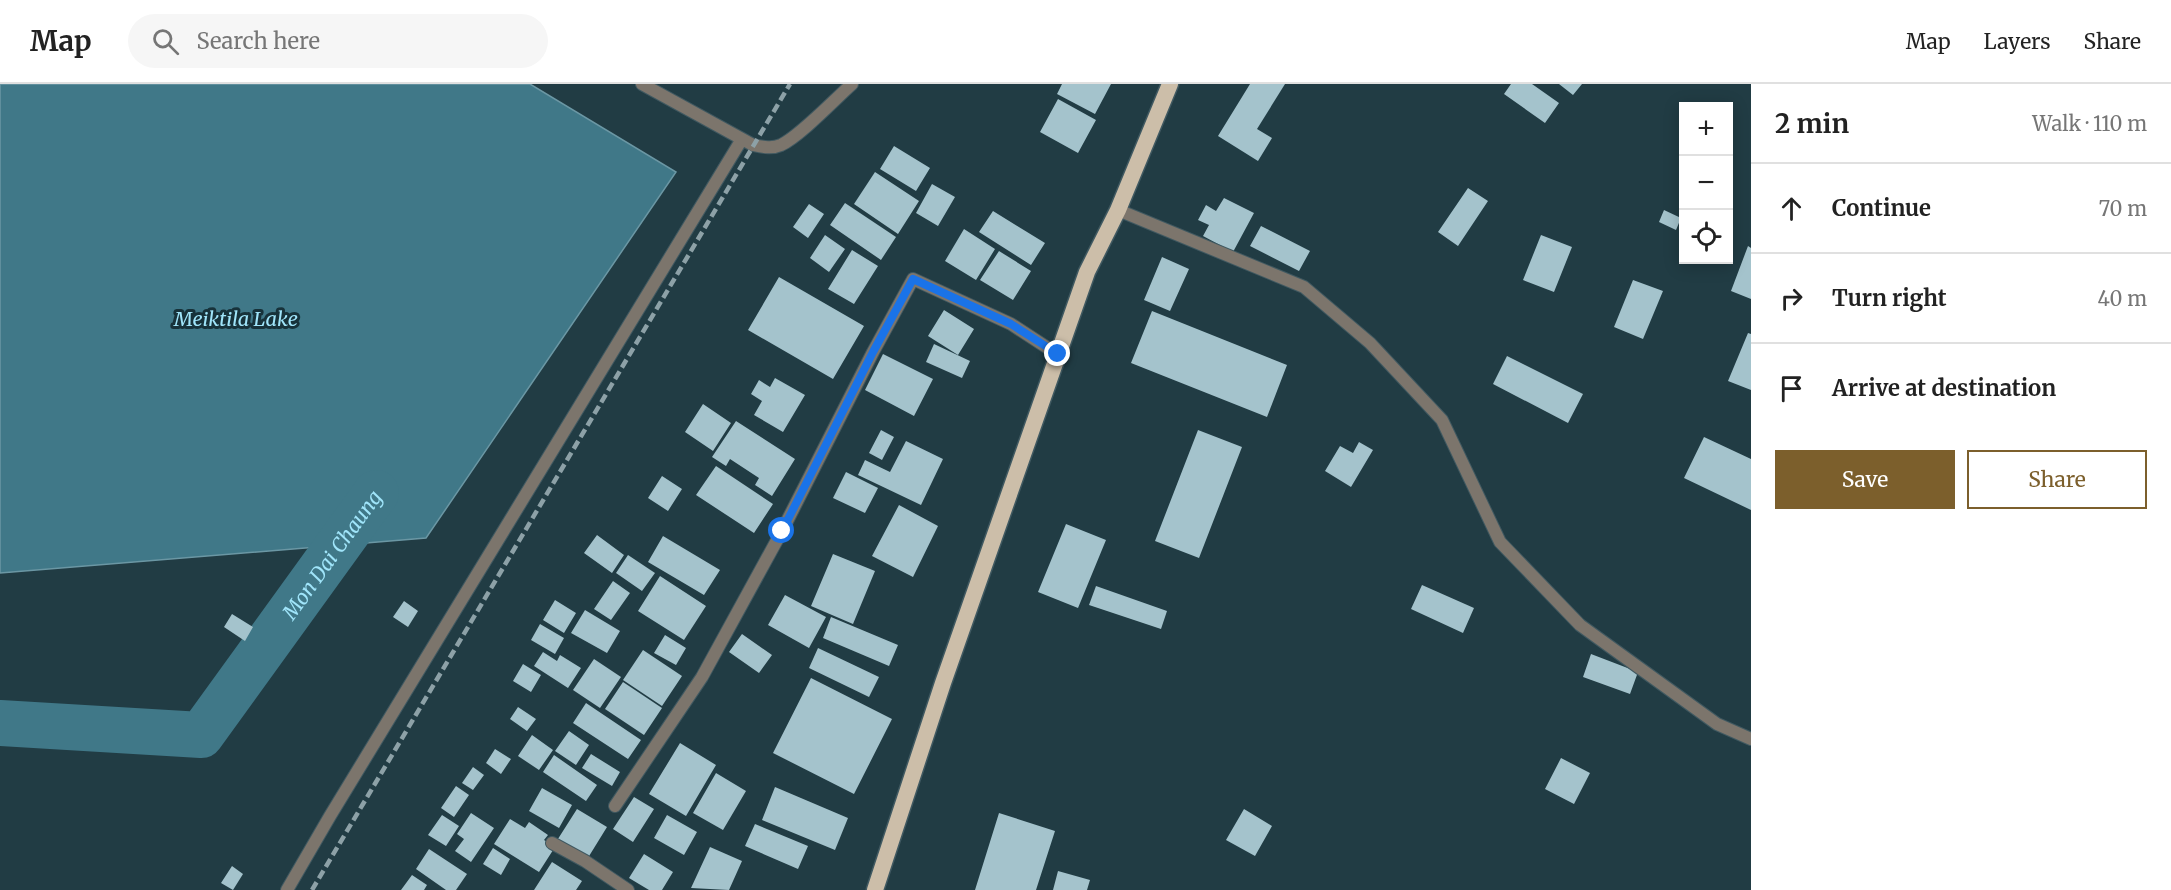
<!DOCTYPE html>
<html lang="en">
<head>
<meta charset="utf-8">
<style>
	body { margin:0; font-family:Merriweather,serif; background:#f6f6f6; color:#222 }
	.controls { position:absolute; right:18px; top:18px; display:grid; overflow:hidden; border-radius:0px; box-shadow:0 3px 15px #0003 }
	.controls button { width:54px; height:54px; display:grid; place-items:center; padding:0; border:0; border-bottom:2px solid #e0e0e0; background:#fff; color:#222; font:30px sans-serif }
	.stop { position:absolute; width:18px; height:18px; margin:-14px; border:4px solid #1a73e8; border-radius:50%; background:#fff }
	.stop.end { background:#1a73e8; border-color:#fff; box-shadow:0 2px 6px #0008 }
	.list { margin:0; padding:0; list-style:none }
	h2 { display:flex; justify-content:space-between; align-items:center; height:78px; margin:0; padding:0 24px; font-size:26px }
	h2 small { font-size:20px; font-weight:400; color:#767676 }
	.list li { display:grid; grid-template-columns:39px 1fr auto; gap:18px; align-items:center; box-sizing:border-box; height:90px; padding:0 24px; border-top:2px solid #e0e0e0 }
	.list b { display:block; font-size:22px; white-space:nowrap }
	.list em { font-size:20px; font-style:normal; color:#767676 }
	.actions { display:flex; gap:12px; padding:18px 24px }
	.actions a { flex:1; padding:14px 0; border:2px solid #7c5f2c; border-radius:0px; text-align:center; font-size:21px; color:#7c5f2c }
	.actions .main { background:#7c5f2c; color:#fff }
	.icon { flex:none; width:33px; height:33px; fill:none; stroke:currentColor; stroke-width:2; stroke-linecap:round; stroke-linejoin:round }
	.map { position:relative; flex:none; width:1751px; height:806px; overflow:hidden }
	header { display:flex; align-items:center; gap:36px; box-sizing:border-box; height:84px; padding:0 30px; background:#fff; border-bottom:2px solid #e0e0e0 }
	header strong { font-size:28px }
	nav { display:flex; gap:33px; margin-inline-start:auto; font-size:21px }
	.search { width:420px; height:54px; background:#f6f6f6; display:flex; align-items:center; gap:15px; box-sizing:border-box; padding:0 21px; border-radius:33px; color:#767676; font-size:22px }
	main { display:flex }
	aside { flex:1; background:#fff }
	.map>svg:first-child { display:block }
</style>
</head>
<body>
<header>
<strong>Map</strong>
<div class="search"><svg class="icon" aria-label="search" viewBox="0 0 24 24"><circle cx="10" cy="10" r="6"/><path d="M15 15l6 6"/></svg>Search here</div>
<nav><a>Map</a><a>Layers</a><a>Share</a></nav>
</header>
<main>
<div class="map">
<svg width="1751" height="806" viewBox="0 0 1751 806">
	<rect width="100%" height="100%" fill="#213c44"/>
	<path fill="#407888" stroke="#6b97a4" stroke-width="1.5" d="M0,0H530L676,88L426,454L0,489Z"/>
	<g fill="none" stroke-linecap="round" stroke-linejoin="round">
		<path stroke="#407888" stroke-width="46" id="s1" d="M0,639L201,651L376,409"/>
	</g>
	<path fill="#a4c3cc" d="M1062,0H1111L1095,30L1057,10Z
		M1250,0H1285L1257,45L1272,54L1258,77L1218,52Z
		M1511,0H1532L1559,19L1545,39L1504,10Z
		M1559,0H1582L1573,11Z
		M1058,15L1096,36L1078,69L1040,48Z
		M894,62L930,84L916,107L880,85Z
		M875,88L919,117L898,150L854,120Z
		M932,100L955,113L938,142L916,129Z
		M1468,104L1488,117L1458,162L1438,148Z
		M1224,114L1254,129L1233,168L1203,152L1209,141L1198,136L1206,121L1216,127Z
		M845,119L896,153L881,176L830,141Z
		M809,120L824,130L808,154L793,143Z
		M1664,126L1681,134L1676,146L1659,138Z
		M993,127L1045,159L1031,181L979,148Z
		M1261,142L1310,167L1299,187L1250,162Z
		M964,145L995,165L976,196L945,177Z
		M825,151L845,165L829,188L810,174Z
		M1541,151L1572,163L1554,208L1523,196Z
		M1748,162L1751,164V215L1731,207Z
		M852,166L878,182L854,220L828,205Z
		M999,167L1031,187L1013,216L980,196Z
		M1162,173L1189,185L1170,227L1144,216Z
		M779,193L864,242L833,295L748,246Z
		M1633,196L1663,207L1643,255L1614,243Z
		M944,226L974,245L958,271L928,252Z
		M1152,227L1287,281L1267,333L1131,279Z
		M1748,249L1751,250V306L1728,297Z
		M934,260L970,277L962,294L926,278Z
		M883,270L933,295L914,332L865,306Z
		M1507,272L1583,310L1568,339L1493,300Z
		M775,294L805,311L783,348L754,331L762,317L751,310L759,296L770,303Z
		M703,320L731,339L713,367L685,348Z
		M736,337L795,375L772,412L755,401L759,394L730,375L726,382L712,373Z
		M881,346L894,353L882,376L869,369Z
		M1198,346L1242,363L1199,474L1155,457Z
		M1704,353L1751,375V426L1684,394Z
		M906,357L943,375L921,421L858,391L865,376L890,388Z
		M1359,358L1373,366L1351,403L1325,387L1340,362L1353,369Z
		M716,382L773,420L754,449L696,411Z
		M846,388L878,404L865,429L833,414Z
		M662,392L682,405L668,427L648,414Z
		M899,421L938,442L913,493L872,472Z
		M1066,440L1106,456L1078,524L1038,508Z
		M597,451L624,471L612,489L584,469Z
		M663,452L720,486L704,511L648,478Z
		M833,470L875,487L853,540L811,522Z
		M628,471L655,489L642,507L616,489Z
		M660,492L706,522L684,556L638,527Z
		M613,497L630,509L611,536L594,525Z
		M1422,501L1474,524L1463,549L1411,525Z
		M1096,502L1167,527L1161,545L1089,521Z
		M785,511L826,533L809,564L768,541Z
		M555,516L576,529L564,549L543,536Z
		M404,517L418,527L408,543L393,533Z
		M585,526L620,547L607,569L571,549Z
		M232,530L253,543L245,557L224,543Z
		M831,533L898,561L889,582L823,554Z
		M540,540L564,554L555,570L531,556Z
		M742,550L772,571L759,589L729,568Z
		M665,551L686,564L676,581L654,569Z
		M818,564L879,593L869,613L809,584Z
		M643,566L682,592L662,622L623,596Z
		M543,568L557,577L560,571L581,584L568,604L534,582Z
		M1591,570L1638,588L1630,610L1583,593Z
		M594,575L621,593L600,624L573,606Z
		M523,580L541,591L531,608L513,597Z
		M811,594L892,635L854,710L773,669Z
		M623,598L662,624L644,651L605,625Z
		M586,619L641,656L628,675L573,639Z
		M518,623L536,635L527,647L510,635Z
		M569,647L589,661L576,681L555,667Z
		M532,651L553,666L539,686L518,672Z
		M680,659L716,681L686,732L649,710Z
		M495,665L511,675L501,690L486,679Z
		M591,670L620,688L612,702L582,684Z
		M554,671L597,701L586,717L543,688Z
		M1561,674L1590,689L1574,720L1545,705Z
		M473,683L484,691L473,706L462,699Z
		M716,689L746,707L723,746L693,729Z
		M456,702L469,711L454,733L441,724Z
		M775,703L848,734L835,766L762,736Z
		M542,704L572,721L559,744L529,727Z
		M634,713L654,725L633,758L613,745Z
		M577,725L607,743L586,777L556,758Z
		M1244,725L1272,742L1255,772L1226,756Z
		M471,729L494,744L471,778L455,767L464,755L457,750Z
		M999,729L1055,747L1036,806H975Z
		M442,731L459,742L446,762L428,751Z
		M667,731L697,748L684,771L654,754Z
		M510,735L525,744L529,738L548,751L544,756L555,763L539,788L494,760Z
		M755,740L808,762L798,785L745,762Z
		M710,763L742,777L729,806L691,804Z
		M493,764L510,775L501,791L483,780Z
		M429,765L467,790L456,806H446L416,785Z
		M644,770L673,788L662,806H649L629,794Z
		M552,778L582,797L576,806H534Z
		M232,782L243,790L233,806L221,799Z
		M1058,787L1090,796L1087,806H1053Z
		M412,791L427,801L424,806H401Z"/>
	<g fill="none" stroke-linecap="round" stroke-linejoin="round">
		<g stroke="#405961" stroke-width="14">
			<path id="service" d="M1118,126L1304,203L1370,259L1442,336L1500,458L1580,541L1717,640L1751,655"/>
		</g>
		<g stroke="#405961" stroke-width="14">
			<path id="minor" d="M642,0L753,61C763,63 772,65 781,61C800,52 834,16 852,0
				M615,722L702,593L782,447L873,268L913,195L1011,240L1057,270
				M552,759L585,777L628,806
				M287,806L330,732L742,55"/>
		</g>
		<g stroke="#405961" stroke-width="19">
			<path id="trunk" d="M875,806L943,599L1087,188L1118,126L1170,0"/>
		</g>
		<use href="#service" stroke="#7c756c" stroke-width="12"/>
		<use href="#minor" stroke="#7c756c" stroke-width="12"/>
		<use href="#trunk" stroke="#ccbea9" stroke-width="16"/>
		<path stroke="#8da1a7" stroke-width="4.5" stroke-dasharray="9 4.5" stroke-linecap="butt" d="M312,806L790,0"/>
	</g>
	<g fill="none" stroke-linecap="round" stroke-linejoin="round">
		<path stroke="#1a73e8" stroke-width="8" d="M782,447L873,268L913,195L1011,240L1058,270"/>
	</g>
	<g text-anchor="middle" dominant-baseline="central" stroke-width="6" stroke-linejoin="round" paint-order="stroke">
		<g font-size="20" font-style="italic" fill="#a0e5fa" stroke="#17323a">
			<text x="236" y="234">Meiktila Lake</text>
			<text stroke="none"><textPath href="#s1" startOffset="424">Mon Dai Chaung</textPath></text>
		</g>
	</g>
</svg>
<div class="controls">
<button>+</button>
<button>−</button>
<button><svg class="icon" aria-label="locate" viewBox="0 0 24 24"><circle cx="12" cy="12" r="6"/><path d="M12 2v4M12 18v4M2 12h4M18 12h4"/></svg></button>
</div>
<div class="stop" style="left:782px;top:447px"></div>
<div class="stop end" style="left:1058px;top:270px"></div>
</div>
<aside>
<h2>2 min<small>Walk · 110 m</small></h2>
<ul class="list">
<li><svg class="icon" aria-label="ahead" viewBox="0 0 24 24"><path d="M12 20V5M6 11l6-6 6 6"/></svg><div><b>Continue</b></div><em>70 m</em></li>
<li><svg class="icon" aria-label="right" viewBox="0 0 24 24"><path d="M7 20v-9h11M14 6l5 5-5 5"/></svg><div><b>Turn right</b></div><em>40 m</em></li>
<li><svg class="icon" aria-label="arrive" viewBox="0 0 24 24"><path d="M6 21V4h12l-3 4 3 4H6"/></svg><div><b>Arrive at destination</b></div></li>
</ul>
<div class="actions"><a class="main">Save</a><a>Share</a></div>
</aside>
</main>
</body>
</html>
